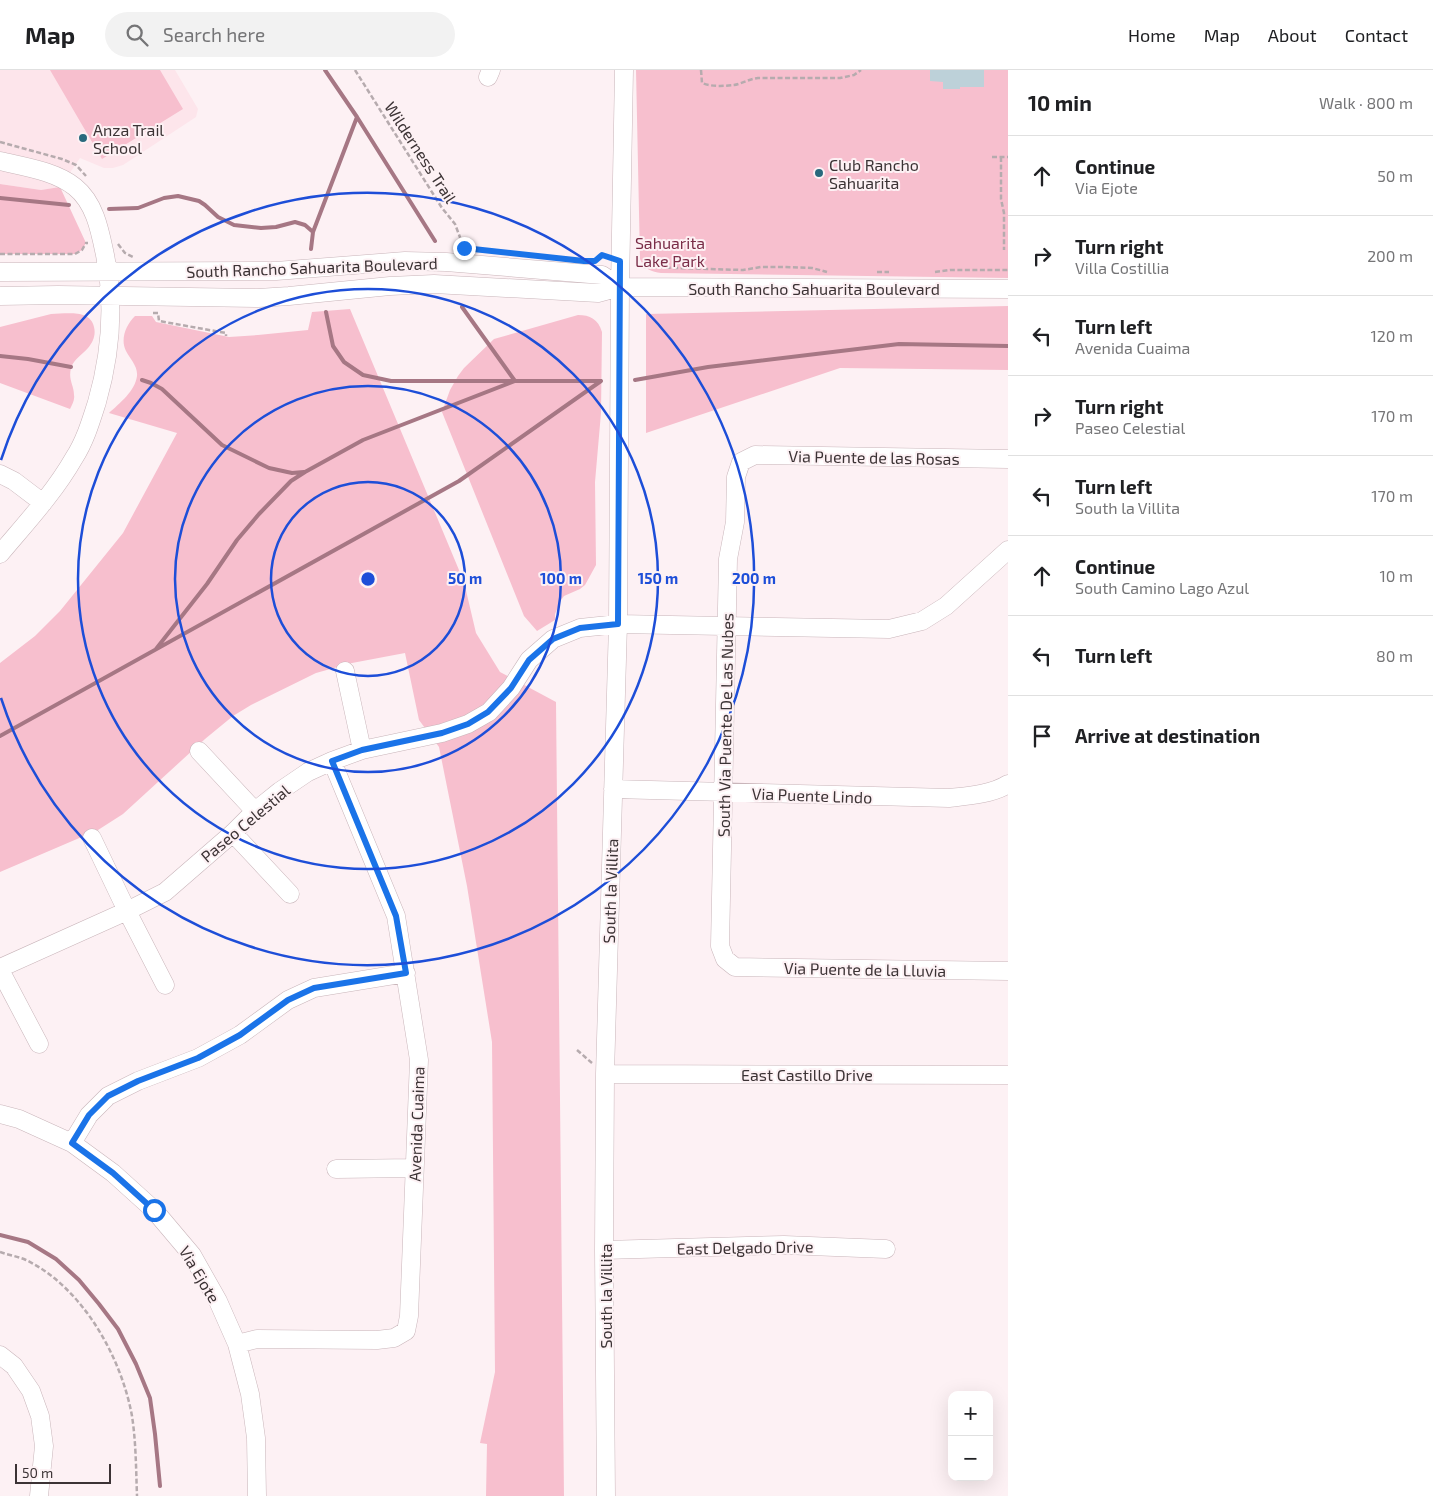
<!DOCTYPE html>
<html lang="en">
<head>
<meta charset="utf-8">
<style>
	body { margin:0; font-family:"Exo 2",sans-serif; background:#f2f2f2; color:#202124 }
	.controls { position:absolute; right:15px; bottom:15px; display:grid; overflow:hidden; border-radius:10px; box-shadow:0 5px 20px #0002 }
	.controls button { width:45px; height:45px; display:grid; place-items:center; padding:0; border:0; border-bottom:1px solid #e0e0e0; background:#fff; color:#202124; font:25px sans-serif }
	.scale { position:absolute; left:15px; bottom:12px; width:96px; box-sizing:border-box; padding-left:5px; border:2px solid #3c3335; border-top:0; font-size:14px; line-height:18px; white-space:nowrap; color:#3c3335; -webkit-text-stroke:4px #fdf1f4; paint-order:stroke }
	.stop { position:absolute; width:15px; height:15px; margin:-11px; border:4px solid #1a73e8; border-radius:50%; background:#fff }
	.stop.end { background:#1a73e8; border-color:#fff; box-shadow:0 1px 5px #0008 }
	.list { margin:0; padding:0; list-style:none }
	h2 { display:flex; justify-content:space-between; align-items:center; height:65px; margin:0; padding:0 20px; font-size:21px }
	h2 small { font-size:16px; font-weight:400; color:#757577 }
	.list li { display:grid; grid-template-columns:32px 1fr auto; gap:15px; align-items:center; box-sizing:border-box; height:80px; padding:0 20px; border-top:1px solid #e0e0e0 }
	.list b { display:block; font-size:19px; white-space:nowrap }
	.list p { margin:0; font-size:16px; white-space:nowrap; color:#757577 }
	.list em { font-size:16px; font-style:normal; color:#757577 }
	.icon { flex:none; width:28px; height:28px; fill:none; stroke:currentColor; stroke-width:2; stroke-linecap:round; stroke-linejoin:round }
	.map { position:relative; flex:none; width:1008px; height:1426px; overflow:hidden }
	header { display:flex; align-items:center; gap:30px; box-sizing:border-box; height:70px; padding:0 25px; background:#fff; border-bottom:1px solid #e0e0e0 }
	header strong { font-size:24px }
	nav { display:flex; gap:28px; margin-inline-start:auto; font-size:18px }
	.search { width:350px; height:45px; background:#f2f2f2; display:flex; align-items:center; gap:12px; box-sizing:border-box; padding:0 18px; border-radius:28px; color:#757577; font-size:19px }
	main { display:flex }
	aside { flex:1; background:#fff }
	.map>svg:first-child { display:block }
</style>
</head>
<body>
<header>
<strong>Map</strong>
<div class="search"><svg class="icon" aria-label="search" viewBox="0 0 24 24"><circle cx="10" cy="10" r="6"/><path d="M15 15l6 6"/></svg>Search here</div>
<nav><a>Home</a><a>Map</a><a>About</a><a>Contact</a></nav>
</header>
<main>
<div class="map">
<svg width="1008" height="1426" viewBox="0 0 1008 1426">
	<rect width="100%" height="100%" fill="#fdf1f4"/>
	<path fill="#fde5eb" d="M0,0H175L198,39L196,47L123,95L113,98H104L80,88L60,117L41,120L0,114Z"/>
	<path fill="#f7bfce" d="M50,0H160L183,39L102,89Z
		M636,0H1008V208L661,203C652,202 644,199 640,189Z
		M0,114L41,120L60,117L86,173L82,180L75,184H0Z
		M1008,236V300L840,298L646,363V244Z
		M350,239L464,512L476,563L500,602L556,632L564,1426H486L487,1374L480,1373L495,1302L492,972L467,816L439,677L419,650L405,583L352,593L316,603L251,635L233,646L205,669L123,744L98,760L0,802V593L35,566L60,541L123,463L177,363L109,343C120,333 135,321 137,306C138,296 130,289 126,281C120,269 126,255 135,246H152L156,252L229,267L258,265L308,260L312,242Z
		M51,244C66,244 90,239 94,257C96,265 93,272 88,278C82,285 74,289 71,298C68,310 74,315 74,325C75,330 72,335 70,339L0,313V257Z
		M578,245C590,245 598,249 602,262L601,343L595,412L596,495L585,515L580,519L564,526L561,530L555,544V550L537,561L524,546L442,342L450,320L458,306L464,298L494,269Z"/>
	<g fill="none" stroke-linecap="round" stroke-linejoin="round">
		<path stroke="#a67784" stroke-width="4" d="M357,47L435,171
			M0,128L69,135
			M109,139L138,138L164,128L178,126L199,131L205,135L218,147L234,155L261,158L276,157L295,152L305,155L313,162
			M311,179L313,162L357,47L325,0
			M326,242L333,276L344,292L363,305L391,311H601
			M0,286L28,289L71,297
			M142,310L151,313L162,319L222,375L269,398L292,403L304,402
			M635,310L708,297L899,274L1008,276
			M156,579L207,514L237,470L259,444L291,411L305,402L363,370L515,311L462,237
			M0,666L459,411L601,311
			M0,1165L28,1172L56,1189L79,1210L99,1234L118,1259L136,1294L150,1328L155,1364L160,1416"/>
	</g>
	<path fill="#bdd1d9" d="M930,0H984V17H960V19H943V12L930,11Z"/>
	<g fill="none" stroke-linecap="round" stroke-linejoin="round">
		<g stroke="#c9b5ba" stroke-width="19">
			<path id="minor" d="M488,7L491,0
				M0,91C25,97 55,101 75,117C95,133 100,161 105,185C115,235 111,283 97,332C91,351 85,371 74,388C54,423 26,453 0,484
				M0,202L276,201L405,191L446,192L602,205L620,217
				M0,226L58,225L258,228L289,226L390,216L434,214L598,223L620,217L1008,219
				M1008,389L755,385L741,392L736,407L735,452L728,489L720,876L725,889L735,897L1008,901
				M0,404L14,411L43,433
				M345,601L362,680
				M199,681L255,741
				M613,719L949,728C967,726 993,724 1008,714
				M233,763L290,824
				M92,768L127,841L165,915
				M0,898L127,841L165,822L233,763L255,741L280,721L308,702L332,691L362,680L442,663L468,654L489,642L511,618L529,590L553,569L580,558L618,554L889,559L922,551L946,536L1008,480
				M0,900L39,974
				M605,1004L1008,1005
				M0,1044L19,1049L72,1073L113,1103L154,1140L192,1185L218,1231L237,1274L250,1324L256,1368L257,1426
				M72,1073L89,1045L108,1026L138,1011L198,988L240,965L288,930L314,918L406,903
				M336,1099L414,1098
				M604,1180L784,1175L886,1179
				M237,1274L257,1269L377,1270L394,1268L406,1261L409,1246L419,990L396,846L332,691
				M0,1285L14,1296L31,1321L40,1346L44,1376L39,1426
				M606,1426L604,1180L605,1004L618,554L620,217L624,0"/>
		</g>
		<path stroke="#b6abae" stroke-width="2.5" stroke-dasharray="5 2.5" stroke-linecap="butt" d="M355,0L442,138L455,154L464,178
			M701,0L702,13C711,17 725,16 734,15C741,14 749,9 758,8H840L854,5L861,0
			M0,72L62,89L76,95L86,106
			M992,87H1008
			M1001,87V129L1004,143V180
			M118,174L125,183L133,187
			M0,184H75L82,180L86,173H88
			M636,195L643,197L743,200L761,197H785L812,198L827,202
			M877,202H889
			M935,202L950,200H1008
			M153,243H158L159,251L226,263V266
			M577,980L592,993
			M0,1182C8,1185 17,1186 26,1190C82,1217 121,1286 132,1346C136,1372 136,1399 137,1426"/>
		<use href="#minor" stroke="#fff" stroke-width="18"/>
	</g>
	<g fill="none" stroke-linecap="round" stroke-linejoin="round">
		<path stroke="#1a73e8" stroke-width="6" d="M154,1140L113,1103L72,1073L89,1045L108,1026L138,1011L198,988L240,965L288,930L314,918L406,903L396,846L332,691L362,680L442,663L468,654L488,642L511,618L529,590L553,569L580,558L618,554L620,191L602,185L595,191H584L464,178"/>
	</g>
	<g fill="none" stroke="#1d4ed8" stroke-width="2.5">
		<circle cx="368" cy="509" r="97"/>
		<circle cx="368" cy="509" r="193"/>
		<circle cx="368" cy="509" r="290"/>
		<path d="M1 390A386 386 0 1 1 1 628"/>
	</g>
	<g fill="#29697d" stroke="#fdf1f4" stroke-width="2">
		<circle cx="83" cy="68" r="5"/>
		<circle cx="819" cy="103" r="5"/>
	</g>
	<g text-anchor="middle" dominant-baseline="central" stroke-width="4" stroke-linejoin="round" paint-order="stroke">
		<g font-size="16" fill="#3c3335" stroke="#fdf1f4" text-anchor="start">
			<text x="93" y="59">Anza Trail<tspan x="93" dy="18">School</tspan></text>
			<text x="829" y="94">Club Rancho<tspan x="829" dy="18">Sahuarita</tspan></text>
		</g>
		<g font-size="16" fill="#3c3335" stroke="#fdf1f4">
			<text transform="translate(421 82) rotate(57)">Wilderness Trail</text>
			<text transform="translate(312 197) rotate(-2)">South Rancho Sahuarita Boulevard</text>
			<text x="814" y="218">South Rancho Sahuarita Boulevard</text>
			<text transform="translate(874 387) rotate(1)">Via Puente de las Rosas</text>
			<text transform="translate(725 655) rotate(-89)">South Via Puente De Las Nubes</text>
			<text transform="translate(812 725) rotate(2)">Via Puente Lindo</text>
			<text transform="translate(245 753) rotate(-40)">Paseo Celestial</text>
			<text transform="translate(610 821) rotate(-88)">South la Villita</text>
			<text transform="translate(865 899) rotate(1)">Via Puente de la Lluvia</text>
			<text x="807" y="1004">East Castillo Drive</text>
			<text transform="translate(416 1054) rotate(-88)">Avenida Cuaima</text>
			<text transform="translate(745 1177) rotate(-1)">East Delgado Drive</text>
			<text transform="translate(200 1204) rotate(59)">Via Ejote</text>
			<text transform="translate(605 1226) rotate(-90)">South la Villita</text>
		</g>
		<g font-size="16" fill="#7a2d48" stroke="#fdf1f4">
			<text x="670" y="172">Sahuarita<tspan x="670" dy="18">Lake Park</tspan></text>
		</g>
	</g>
	<circle cx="368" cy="509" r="8" fill="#1d4ed8" stroke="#fdf1f4" stroke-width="2.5"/>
	<g font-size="15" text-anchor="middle" font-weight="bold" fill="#1d4ed8" stroke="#fdf1f4" stroke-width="4" stroke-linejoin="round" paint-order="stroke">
		<text x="465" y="514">50 m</text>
		<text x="561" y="514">100 m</text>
		<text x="658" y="514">150 m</text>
		<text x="754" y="514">200 m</text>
	</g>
</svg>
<div class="controls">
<button>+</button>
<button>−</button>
</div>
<div class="scale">50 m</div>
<div class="stop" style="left:154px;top:1140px"></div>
<div class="stop end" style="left:464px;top:178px"></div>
</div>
<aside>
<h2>10 min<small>Walk · 800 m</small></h2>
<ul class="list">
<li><svg class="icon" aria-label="ahead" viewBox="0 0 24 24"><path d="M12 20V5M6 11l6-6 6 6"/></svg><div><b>Continue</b><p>Via Ejote</p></div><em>50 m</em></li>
<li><svg class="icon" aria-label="right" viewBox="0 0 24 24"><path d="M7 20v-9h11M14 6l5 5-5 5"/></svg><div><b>Turn right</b><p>Villa Costillia</p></div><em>200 m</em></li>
<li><svg class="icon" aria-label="left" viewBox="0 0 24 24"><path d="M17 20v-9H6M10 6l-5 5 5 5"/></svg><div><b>Turn left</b><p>Avenida Cuaima</p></div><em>120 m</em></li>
<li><svg class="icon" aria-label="right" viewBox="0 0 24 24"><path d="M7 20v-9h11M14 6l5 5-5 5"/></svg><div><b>Turn right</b><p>Paseo Celestial</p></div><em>170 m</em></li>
<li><svg class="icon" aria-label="left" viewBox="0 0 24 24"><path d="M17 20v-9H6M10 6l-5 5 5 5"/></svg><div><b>Turn left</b><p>South la Villita</p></div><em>170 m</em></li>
<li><svg class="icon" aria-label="ahead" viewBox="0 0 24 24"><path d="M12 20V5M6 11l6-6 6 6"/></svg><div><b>Continue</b><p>South Camino Lago Azul</p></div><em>10 m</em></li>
<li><svg class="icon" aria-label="left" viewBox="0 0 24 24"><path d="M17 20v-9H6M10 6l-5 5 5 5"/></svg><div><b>Turn left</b></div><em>80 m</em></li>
<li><svg class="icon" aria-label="arrive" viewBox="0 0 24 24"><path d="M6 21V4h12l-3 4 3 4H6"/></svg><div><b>Arrive at destination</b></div></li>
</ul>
</aside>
</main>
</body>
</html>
